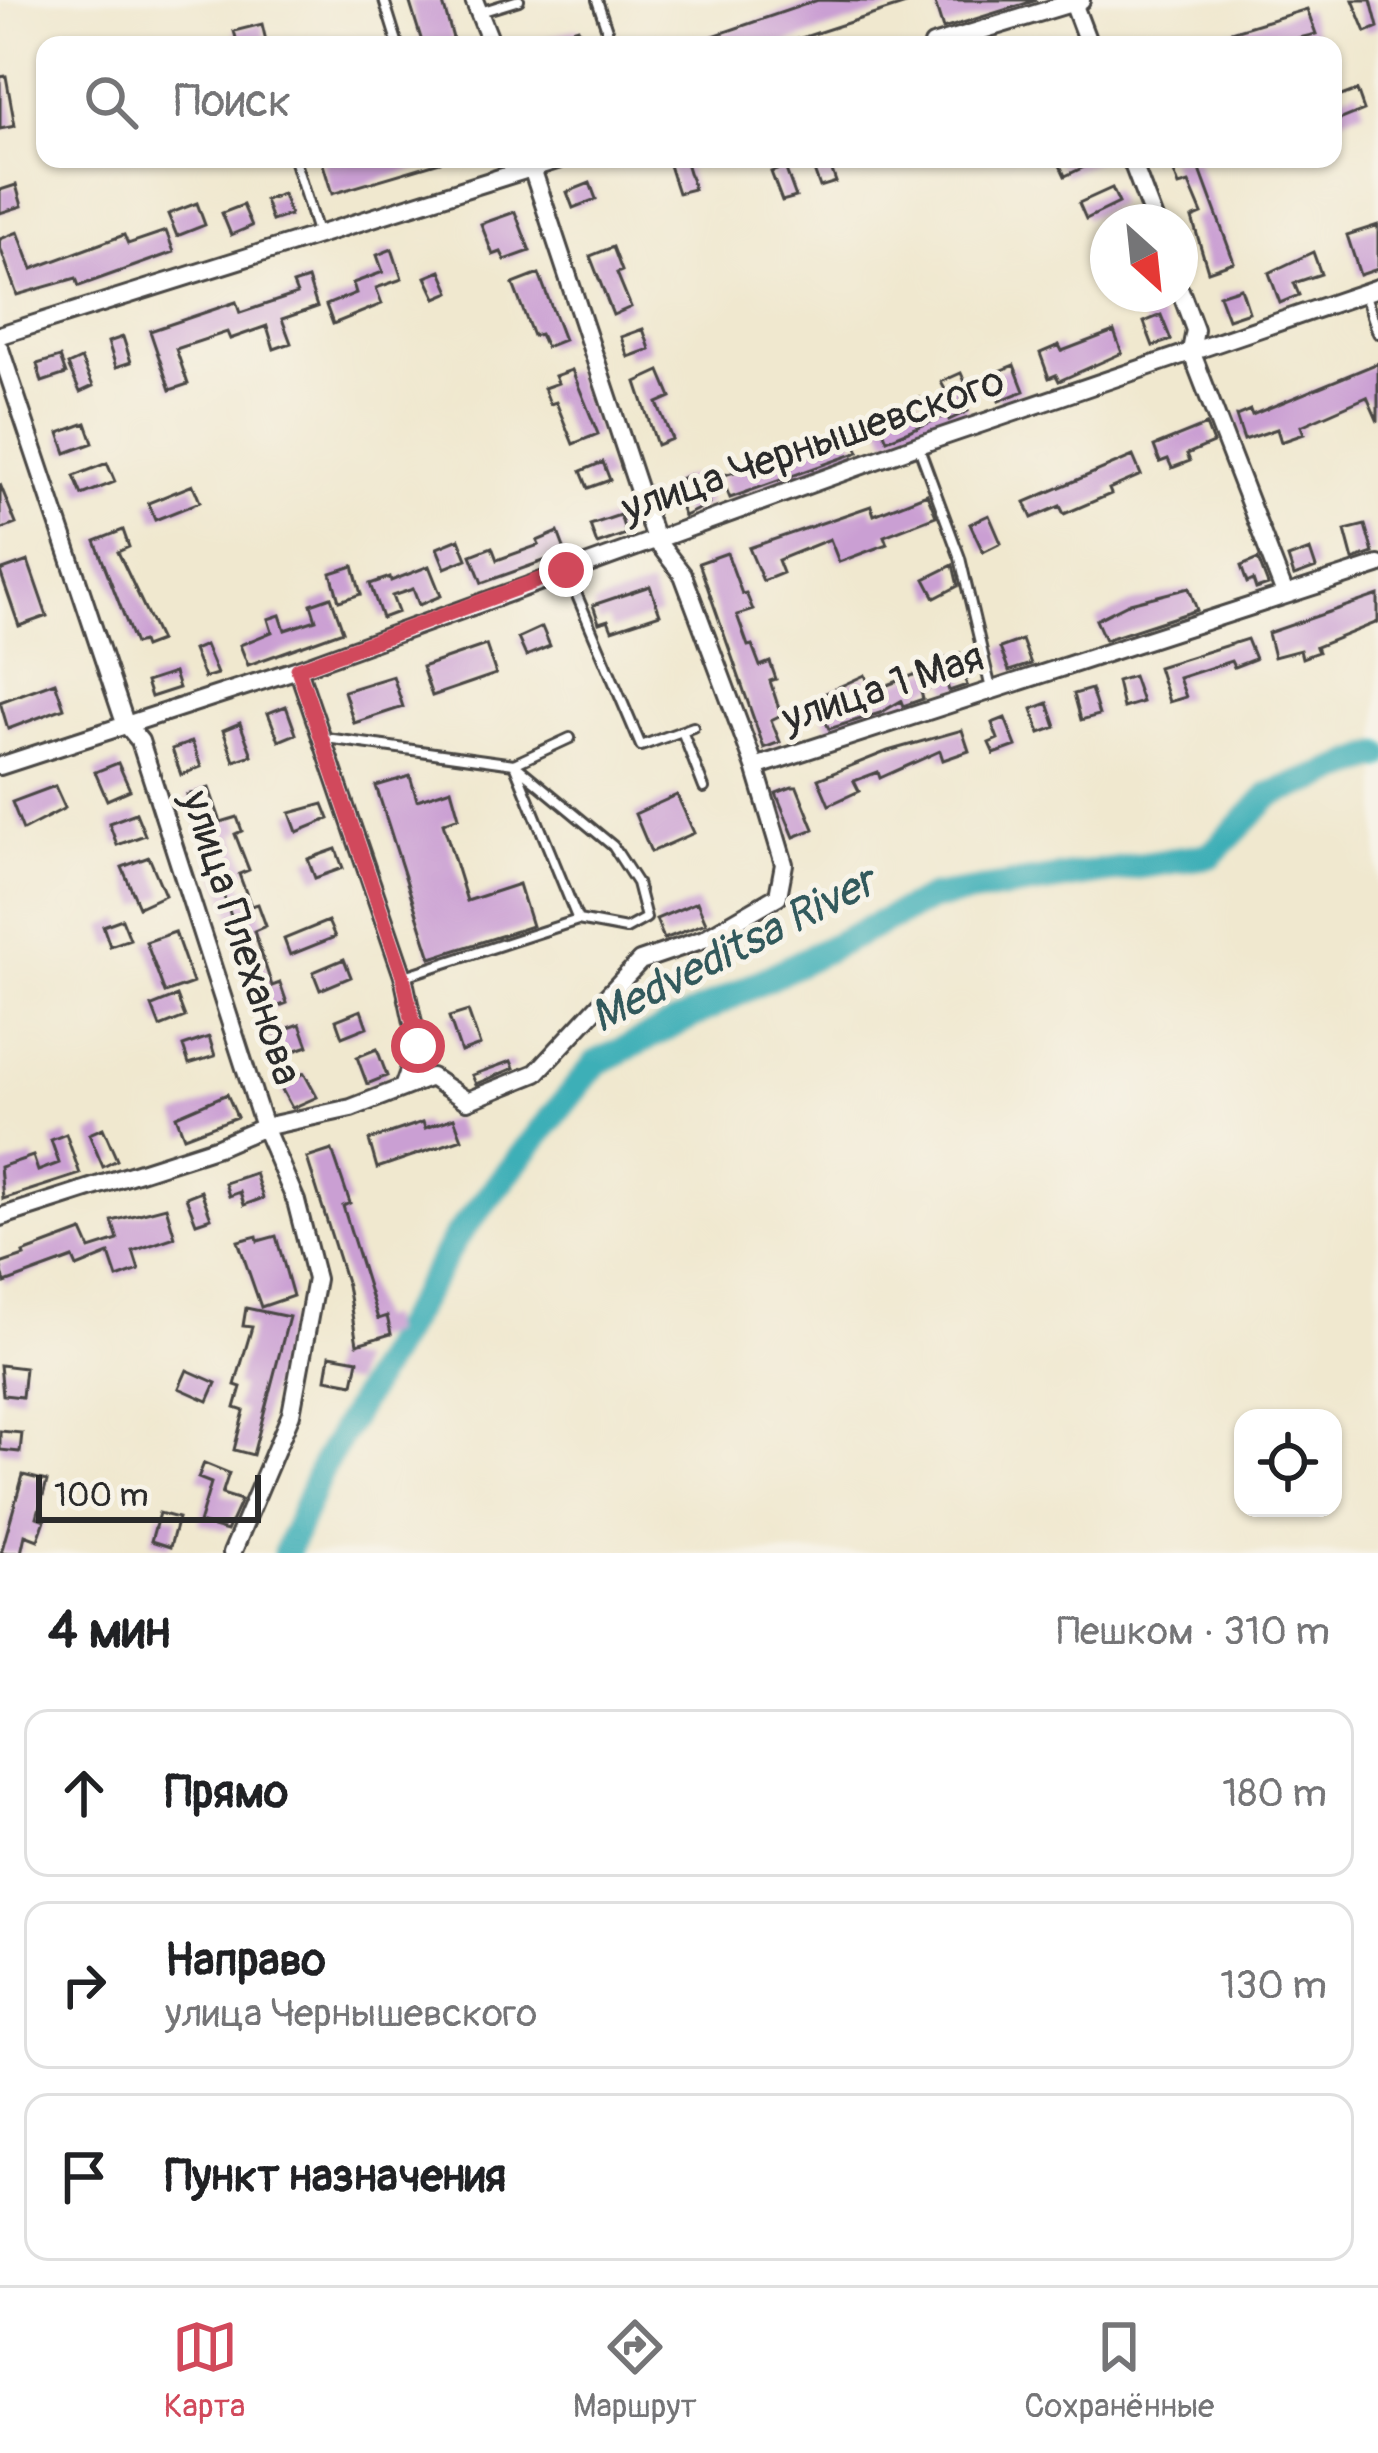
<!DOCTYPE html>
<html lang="ru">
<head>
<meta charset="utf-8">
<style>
	body { margin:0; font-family:Pangolin,sans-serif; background:#f6f6f6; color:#202124 }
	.controls { position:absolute; right:36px; bottom:36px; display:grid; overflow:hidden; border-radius:24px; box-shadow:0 3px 9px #0004 }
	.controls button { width:108px; height:108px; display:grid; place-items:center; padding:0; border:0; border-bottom:3px solid #e0e0e0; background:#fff; color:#202124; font:60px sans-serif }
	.compass { position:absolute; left:1090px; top:204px; width:108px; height:108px; border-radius:50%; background:#fff; box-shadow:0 3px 9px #0004; rotate:153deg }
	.scale { position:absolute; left:36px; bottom:30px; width:225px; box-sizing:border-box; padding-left:12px; border:6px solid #2b2b2b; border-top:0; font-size:33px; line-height:42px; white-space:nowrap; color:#2b2b2b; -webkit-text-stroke:9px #f7f3e8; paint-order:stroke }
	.stop { position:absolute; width:36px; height:36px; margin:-27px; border:9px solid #d1495b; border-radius:50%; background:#fff }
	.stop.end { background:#d1495b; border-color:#fff; box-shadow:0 3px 12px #0008 }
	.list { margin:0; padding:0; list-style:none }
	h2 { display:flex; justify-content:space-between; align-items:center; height:156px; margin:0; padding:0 48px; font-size:51px }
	h2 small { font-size:39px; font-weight:400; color:#757577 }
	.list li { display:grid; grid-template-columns:78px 1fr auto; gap:36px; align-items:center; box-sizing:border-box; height:168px; margin:0 24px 24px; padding:0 24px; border:3px solid #e0e0e0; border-radius:24px }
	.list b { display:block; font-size:45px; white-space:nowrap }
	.list p { margin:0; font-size:39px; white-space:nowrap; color:#757577 }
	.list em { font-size:39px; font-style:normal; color:#757577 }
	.icon { flex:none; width:66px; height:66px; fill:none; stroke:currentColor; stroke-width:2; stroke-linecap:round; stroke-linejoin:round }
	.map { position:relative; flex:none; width:1378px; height:1553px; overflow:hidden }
	.search { position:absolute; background:#fff; box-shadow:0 3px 9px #0004; left:36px; right:36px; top:36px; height:132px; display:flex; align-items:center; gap:30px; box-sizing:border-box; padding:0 42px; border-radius:24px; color:#757577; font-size:45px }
	.sheet { height:732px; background:#fff }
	nav { display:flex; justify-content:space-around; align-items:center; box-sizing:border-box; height:168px; border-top:3px solid #e0e0e0; background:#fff; font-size:33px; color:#757577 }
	nav a { display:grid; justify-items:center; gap:6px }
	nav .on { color:#d1495b }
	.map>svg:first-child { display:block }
</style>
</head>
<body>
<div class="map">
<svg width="1378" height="1553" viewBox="0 0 1378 1553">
	<rect width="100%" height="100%" fill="#f7f3e8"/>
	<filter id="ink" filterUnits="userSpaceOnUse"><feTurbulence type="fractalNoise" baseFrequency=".00833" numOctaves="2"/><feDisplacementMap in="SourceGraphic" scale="24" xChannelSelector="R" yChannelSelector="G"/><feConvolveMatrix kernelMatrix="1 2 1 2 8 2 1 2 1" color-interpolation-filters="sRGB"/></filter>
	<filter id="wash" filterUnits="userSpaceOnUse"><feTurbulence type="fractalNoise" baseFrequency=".004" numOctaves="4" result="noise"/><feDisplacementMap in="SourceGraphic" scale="48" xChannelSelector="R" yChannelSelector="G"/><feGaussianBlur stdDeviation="2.7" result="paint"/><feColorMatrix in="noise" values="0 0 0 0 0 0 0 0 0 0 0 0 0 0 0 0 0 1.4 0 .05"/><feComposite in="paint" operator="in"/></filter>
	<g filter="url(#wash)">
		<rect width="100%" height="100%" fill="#f0e8cf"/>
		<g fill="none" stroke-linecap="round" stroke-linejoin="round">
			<path stroke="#3eafb7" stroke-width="27" d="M286,1553L322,1467L456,1237L596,1063L931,898L1211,855L1270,795L1378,755"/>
		</g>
		<g id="blocks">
			<path fill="#ca9fd3" d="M409,0H442L455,45H423Z
				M818,0L912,2L780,45H687Z
				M934,0H1037L943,29Z
				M1353,0H1371L1378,27L1366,32Z
				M1307,9L1316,34L1270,45H1228L1224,34Z
				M262,24L267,45H238L234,31Z
				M578,28L584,45H533V42Z
				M6,76L15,126L0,129V77Z
				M1357,90L1364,110L1337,121L1333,99Z
				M330,159H439L440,162L332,194L322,161Z
				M667,159H685L694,189L678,193Z
				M810,159H828L836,182L820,187Z
				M1057,159H1101L1065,176Z
				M1169,159H1196L1234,262L1208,271L1192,218L1202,214L1189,183L1179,186Z
				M785,167L796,197L782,201L771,172Z
				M590,183L596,199L573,208L567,192Z
				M16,185L22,206L0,213V190Z
				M1112,188L1119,203L1086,219L1079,203Z
				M283,194L290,215L272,221L265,200Z
				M197,203L205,225L177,236L168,214Z
				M243,205L252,226L231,235L222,213Z
				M515,212L530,251L505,260L501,252L493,255L481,224Z
				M1378,225V269L1360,275L1347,235Z
				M166,231L174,252L79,286L76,278L17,295L0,247V239L18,232L32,269L124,235L128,244Z
				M613,247L622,271L617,273L631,307L613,315L590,256Z
				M392,249L402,279L376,288L382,304L333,324L326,305L356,293L353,283L383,272L377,255Z
				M1313,252L1321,274L1294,283L1299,295L1280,303L1269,273Z
				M441,271L450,292L436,298L426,277Z
				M539,274L564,340L546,347L540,334L533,336L513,284Z
				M308,279L317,307L282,319L291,343L274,349L267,326L230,339L227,332L176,349L188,384L170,390L150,331L236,302L240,313L297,294L293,284Z
				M1241,288L1249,312L1228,319L1219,295Z
				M1161,315L1171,340L1153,346L1144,322Z
				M643,329L650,349L628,357L621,337Z
				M1114,331L1122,353L1059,381L1056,375L1049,378L1040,353L1059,345L1062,351Z
				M123,337L131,362L116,367L108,342Z
				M60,357L66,374L42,382L37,364Z
				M81,359L93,386L80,392L68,365Z
				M1378,363V422L1367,397L1301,426L1304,434L1281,442L1277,429L1244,440L1236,416L1250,410L1252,415Z
				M1014,365L1024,391L999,401L989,375Z
				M572,370L598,434L573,444L556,402L550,404L544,388L558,383L555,376Z
				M660,371L671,397L657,403L672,439L657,445L636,382Z
				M961,373L971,395L962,398L968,411L949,420L947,415L887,440L877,415L920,398L924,407L948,395L941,382Z
				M86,423L93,443L66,453L59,433Z
				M1206,425L1213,443L1187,454L1190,461L1172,468L1168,459L1160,462L1154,446Z
				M848,429L859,452L730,498L721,476L738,471L737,467L792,444L793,447L825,435L826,439Z
				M1133,456L1141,475L1109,489L1111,494L1064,514L1060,506L1032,518L1025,502Z
				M603,462L610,480L588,488L581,471Z
				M107,463L115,482L82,495L74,476Z
				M690,475L694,486L702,483L709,504L684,516L671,482Z
				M0,484L16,524L0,530Z
				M193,485L200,502L155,520L148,503Z
				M927,494L936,516L884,536L887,544L839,562L830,539L778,560L783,573L763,581L749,548L871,506L874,515Z
				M620,515L626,534L597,544L590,525Z
				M989,515L1001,543L983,552L970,524Z
				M1365,525L1373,553L1353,560L1345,530Z
				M123,530L129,547L118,552L160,641L144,647L142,642L135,644L95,541Z
				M558,532L566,553L482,583L471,555L492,547L497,560L539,545L537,541Z
				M459,539L467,559L445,568L437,548Z
				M1310,550L1316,568L1294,576L1288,558Z
				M727,553L742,594L746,593L753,610L737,615L748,646L752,645L760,666L770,662L776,679L770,681L781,715L771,720L780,742L764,748L699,563Z
				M1258,559L1268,585L1256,589L1253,580L1247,583L1241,566Z
				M28,561L47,616L19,626L0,571Z
				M953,565L958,586L935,598L925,579Z
				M353,566L361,594L339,601L331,573Z
				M429,566L441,596L419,605L413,589L392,596L398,612L382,618L370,584L390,577L391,581Z
				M650,586L660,614L612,630L608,620L599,623L593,605Z
				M1189,588L1197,610L1105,640L1096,620L1130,603Z
				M1378,595V622L1316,647L1318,652L1302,658L1300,650L1274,657L1268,633Z
				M331,597L343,631L248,665L240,645L272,632L268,619L280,615L285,630L316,620L311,604Z
				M542,627L550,646L526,656L518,638Z
				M1247,639L1255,659L1234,667L1231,661L1179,678L1186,697L1169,702L1158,667Z
				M1022,640L1031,664L1009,671L1000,648Z
				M205,645L217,674L204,678L193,650Z
				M486,645L496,674L432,696L422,667Z
				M960,653L970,678L965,680L967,685L949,691L946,681L921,692L923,699L903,706L901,701L880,713L829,729L815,698L865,675L872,691L940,665L938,661Z
				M174,673L179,688L151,697L146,682Z
				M393,676L403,707L354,723L344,691Z
				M1133,676L1142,702L1123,708L1117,681Z
				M55,682L64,708L8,729L0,702Z
				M1091,689L1099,715L1081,720L1074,694Z
				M1048,703L1056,727L1040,733L1032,709Z
				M286,706L296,734L279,741L268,713Z
				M1005,718L1016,746L994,754L989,743L998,739L992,723Z
				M240,723L252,755L234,761L223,730Z
				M962,730L969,751L943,760L940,751L880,778L878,772L854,781L859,791L829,805L818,779L888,751Z
				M192,742L201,767L181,775L172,749Z
				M118,763L130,790L107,800L95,772Z
				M410,776L417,800L451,789L459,817L443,823L467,901L519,884L532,926L431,958L376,786Z
				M55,786L65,808L23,830L12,802Z
				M792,787H797L814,829L794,837L776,793Z
				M209,788L221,822L237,817L242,831L235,834L249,870L239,874L251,906L258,904L266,926L254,931L272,986L280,983L287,1003L261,1013L239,951L243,949L187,795Z
				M677,795L694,833L651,852L635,814Z
				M323,804L329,819L297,832L290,813Z
				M136,813L145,835L117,845L109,823Z
				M336,849L343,868L315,878L308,859Z
				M149,857L165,895L139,907L122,867Z
				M697,902L706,923L664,939L656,919Z
				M122,919L130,939L110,946L103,926Z
				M328,921L335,937L290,955L284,939Z
				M175,932L193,983L165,993L146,942Z
				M344,959L351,977L320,990L313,972Z
				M177,996L185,1017L160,1027L152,1006Z
				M361,1010L367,1027L342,1037L336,1020Z
				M468,1011L480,1045L461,1052L449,1017Z
				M300,1024L308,1046L277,1057L269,1035Z
				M209,1037L215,1056L189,1064L183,1046Z
				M377,1049L387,1076L367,1084L357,1057Z
				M511,1061L514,1068L476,1084L472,1075Z
				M304,1073L317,1097L292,1108L280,1086Z
				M227,1094L237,1117L184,1137L176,1116Z
				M454,1118L462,1139L377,1168L369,1140L423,1122L425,1128Z
				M103,1128L117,1160L103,1167L89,1134Z
				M66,1134L80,1174L3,1199L0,1167L33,1156L38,1171L59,1163L51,1140Z
				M332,1150L350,1203L343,1206L378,1319L387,1316L391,1334L357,1344L347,1285L307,1158Z
				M255,1173L263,1198L244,1205L240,1192L229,1196L225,1183Z
				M201,1191L211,1218L196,1223L186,1197Z
				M166,1207L175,1237L133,1251L139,1270L117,1278L109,1254L77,1267L73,1258L5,1283L0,1264L24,1256L23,1253L82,1231L90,1249L118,1240L112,1221Z
				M257,1236L258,1241L276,1236L293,1296L261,1307L238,1241Z
				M246,1308L289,1317L253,1455L234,1450L244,1411L235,1408L241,1387L235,1385L252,1327L243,1326Z
				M330,1355L358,1360L353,1384L326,1379Z
				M0,1365L25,1368L22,1397L3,1395Z
				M187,1370L216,1383L208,1401L179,1388Z
				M0,1431L22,1433L20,1452L0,1450Z
				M204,1463L229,1473L222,1494L241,1500L227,1531L199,1523L211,1483L198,1478Z
				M23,1475L47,1481L37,1517L45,1520L38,1540L25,1535L21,1553H1Z
				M159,1513L178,1518L170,1547L151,1541Z"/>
		</g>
	</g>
	<g filter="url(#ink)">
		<use href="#blocks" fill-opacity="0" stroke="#494744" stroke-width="3"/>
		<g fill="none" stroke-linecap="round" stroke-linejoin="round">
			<g stroke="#494744" stroke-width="14">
				<path id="service" d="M384,0L398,45
					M597,0L612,45
					M480,12L519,0
					M294,159L317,232
					M1365,295L1378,333
					M918,445L960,558L991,689
					M567,572L641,746L693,727
					M682,731L704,788
					M326,738L514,764L578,920
					M405,976L578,920L626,929L646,918L637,883L613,846L514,764L570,738"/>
			</g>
			<g stroke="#494744" stroke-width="22">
				<path id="minor" d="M474,0L492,45
					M1072,0L1089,45
					M933,45L1081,0
					M529,159L655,539L683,575L755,767
					M1131,159L1155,222
					M1180,290L1195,330L1191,351L1285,594
					M0,335L560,159
					M0,349L125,723L140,741L264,1127L296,1201L316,1279L291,1414L232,1553
					M298,669L403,976L418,1046L404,1085
					M0,766L298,669L918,445L1378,288
					M0,1217L218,1147L264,1127L351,1108L431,1077L467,1101L536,1073L640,961L704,939L778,896L784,864L755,767L1378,565"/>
			</g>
			<use href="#service" stroke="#fff" stroke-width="8"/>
			<use href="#minor" stroke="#fff" stroke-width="16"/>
		</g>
	</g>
	<g fill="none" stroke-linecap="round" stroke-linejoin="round" filter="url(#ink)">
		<path stroke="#d1495b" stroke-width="15" d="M418,1046L403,976L298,669L566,570"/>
	</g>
	<g text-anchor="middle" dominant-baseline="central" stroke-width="10" stroke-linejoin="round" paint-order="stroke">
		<g font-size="42" fill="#2b2b2b" stroke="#f7f3e8">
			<text transform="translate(813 445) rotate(-19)">улица Чернышевского</text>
			<text transform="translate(883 688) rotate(-18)">улица 1 Мая</text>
			<text transform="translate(241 938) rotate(72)">улица Плеханова</text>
		</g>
		<g font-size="45" font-style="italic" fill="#32595c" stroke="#f7f3e8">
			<text transform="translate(733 950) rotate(-27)">Medveditsa River</text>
		</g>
	</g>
</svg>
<div class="controls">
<button><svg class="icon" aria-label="locate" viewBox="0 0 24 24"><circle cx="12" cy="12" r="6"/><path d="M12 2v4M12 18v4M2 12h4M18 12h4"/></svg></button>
</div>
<svg class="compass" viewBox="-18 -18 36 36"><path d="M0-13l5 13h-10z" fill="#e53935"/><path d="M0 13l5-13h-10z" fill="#757577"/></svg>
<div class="scale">100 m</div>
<div class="stop" style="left:418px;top:1046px"></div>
<div class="stop end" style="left:566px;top:570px"></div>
<div class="search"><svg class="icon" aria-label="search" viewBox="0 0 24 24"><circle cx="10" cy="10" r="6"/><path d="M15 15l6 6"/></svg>Поиск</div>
</div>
<section class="sheet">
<h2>4 мин<small>Пешком · 310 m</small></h2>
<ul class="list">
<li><svg class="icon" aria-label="ahead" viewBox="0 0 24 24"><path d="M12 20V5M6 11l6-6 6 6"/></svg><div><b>Прямо</b></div><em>180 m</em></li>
<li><svg class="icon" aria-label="right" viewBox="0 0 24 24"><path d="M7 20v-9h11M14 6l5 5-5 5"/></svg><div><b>Направо</b><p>улица Чернышевского</p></div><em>130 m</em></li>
<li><svg class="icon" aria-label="arrive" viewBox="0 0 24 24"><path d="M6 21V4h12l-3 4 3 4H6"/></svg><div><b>Пункт назначения</b></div></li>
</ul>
</section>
<nav>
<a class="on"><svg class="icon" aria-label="map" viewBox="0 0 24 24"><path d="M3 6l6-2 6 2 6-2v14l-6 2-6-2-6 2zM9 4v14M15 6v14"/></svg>Карта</a>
<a><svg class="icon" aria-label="directions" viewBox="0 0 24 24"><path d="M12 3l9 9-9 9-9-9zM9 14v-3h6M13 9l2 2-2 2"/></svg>Маршрут</a>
<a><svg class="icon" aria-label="saved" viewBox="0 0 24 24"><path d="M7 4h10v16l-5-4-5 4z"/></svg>Сохранённые</a>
</nav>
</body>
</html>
